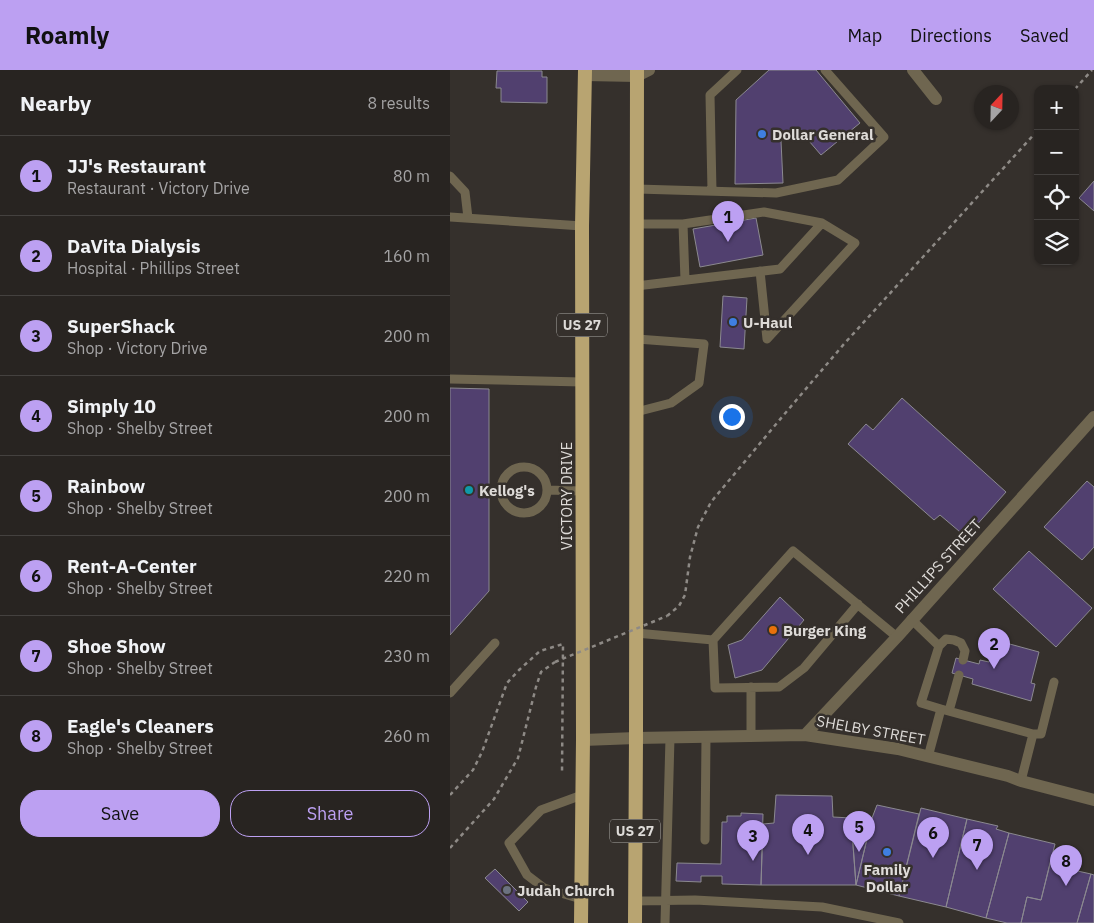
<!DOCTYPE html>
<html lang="en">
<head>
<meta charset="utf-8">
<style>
	body { margin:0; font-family:"IBM Plex Sans",sans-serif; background:#302c2a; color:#f1f3f6 }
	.controls { position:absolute; right:15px; top:15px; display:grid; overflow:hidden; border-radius:10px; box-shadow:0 1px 4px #0004 }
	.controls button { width:45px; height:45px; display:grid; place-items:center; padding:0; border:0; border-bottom:1px solid #44413f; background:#282421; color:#f1f3f6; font:25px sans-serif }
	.compass { position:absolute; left:524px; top:15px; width:45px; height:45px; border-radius:50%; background:#282421; box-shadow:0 1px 4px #0004; rotate:22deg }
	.you { position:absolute; left:281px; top:346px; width:18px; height:18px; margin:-12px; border:4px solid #fff; border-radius:50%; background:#1a73e8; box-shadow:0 0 0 8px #1a73e833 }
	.badge { display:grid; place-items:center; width:32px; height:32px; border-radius:50%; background:#bca0f2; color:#111; font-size:16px; font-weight:700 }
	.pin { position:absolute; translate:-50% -41px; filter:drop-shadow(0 1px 2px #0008) }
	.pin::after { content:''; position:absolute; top:26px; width:18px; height:15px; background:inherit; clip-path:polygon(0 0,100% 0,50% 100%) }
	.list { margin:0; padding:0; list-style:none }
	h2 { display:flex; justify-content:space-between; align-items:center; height:65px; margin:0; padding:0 20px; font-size:21px }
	h2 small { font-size:16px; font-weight:400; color:#a5a4a5 }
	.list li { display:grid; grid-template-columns:32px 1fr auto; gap:15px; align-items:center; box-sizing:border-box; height:80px; padding:0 20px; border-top:1px solid #44413f }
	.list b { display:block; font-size:19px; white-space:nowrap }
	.list p { margin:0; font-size:16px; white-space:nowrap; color:#a5a4a5 }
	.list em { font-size:16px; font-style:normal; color:#a5a4a5 }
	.actions { display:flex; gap:10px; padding:15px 20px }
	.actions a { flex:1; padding:11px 0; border:1px solid #bca0f2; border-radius:20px; text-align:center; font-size:18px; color:#bca0f2 }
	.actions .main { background:#bca0f2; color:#111 }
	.icon { flex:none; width:28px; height:28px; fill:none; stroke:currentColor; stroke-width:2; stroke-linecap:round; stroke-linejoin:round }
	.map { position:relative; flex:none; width:644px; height:853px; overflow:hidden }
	header { display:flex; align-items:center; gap:30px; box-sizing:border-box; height:70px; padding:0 25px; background:#bca0f2; color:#111 }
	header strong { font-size:24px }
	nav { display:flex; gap:28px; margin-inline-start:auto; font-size:18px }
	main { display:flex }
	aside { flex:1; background:#282421 }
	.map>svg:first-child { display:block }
</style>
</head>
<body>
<header>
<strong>Roamly</strong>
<nav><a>Map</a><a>Directions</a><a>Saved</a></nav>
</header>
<main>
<aside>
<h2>Nearby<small>8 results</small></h2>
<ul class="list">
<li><span class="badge">1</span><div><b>JJ's Restaurant</b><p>Restaurant · Victory Drive</p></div><em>80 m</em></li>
<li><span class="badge">2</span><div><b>DaVita Dialysis</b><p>Hospital · Phillips Street</p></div><em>160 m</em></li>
<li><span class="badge">3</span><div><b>SuperShack</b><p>Shop · Victory Drive</p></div><em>200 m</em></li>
<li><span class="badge">4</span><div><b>Simply 10</b><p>Shop · Shelby Street</p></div><em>200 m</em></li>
<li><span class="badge">5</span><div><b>Rainbow</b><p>Shop · Shelby Street</p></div><em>200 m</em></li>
<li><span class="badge">6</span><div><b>Rent-A-Center</b><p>Shop · Shelby Street</p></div><em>220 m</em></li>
<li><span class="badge">7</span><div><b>Shoe Show</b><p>Shop · Shelby Street</p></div><em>230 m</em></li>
<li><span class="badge">8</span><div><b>Eagle's Cleaners</b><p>Shop · Shelby Street</p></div><em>260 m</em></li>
</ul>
<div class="actions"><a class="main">Save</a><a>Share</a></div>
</aside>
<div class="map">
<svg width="644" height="853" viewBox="0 0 644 853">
	<rect width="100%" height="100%" fill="#35302c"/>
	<path fill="#51406f" stroke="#8b8990" d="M319,0H366L410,53L371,85L347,57L331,71L333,113L285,114L286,30Z
		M47,1H92V7H97V33L51,32V18H46Z
		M644,111V141L629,128Z
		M306,148L313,185L250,197L243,159Z
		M273,226L297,228L294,279L270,277Z
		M0,318L39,319V521L0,565Z
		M452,328L556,422L516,467L490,445L484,450L398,374L416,354L423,360Z
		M637,411L644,417V477L632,490L594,457Z
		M579,481L642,538L606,577L543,519Z
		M330,527L354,550L312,600L285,608L278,575L292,570Z
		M545,570L589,582L581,613L585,614L581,631L522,614L523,609L502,603L506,588L529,594L530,590L539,592Z
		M326,725L382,726L383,747L401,748L406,815H311L313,754L324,753Z
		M427,735L469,744L449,826L406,815L422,748Z
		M471,738L517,749L496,837L449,826Z
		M291,743L313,744L311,815L272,814V806H251V812L226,811L227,793L271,794L272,752H277V746H291Z
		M401,748H422L406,815Z
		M517,749L548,756L546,759L559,763L536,848L496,837Z
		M559,763L605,774L591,830L577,827L571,853H557L536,848Z
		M601,789L623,794V800L641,804L627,853H571L577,827L591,830Z
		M45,799L78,832L69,841L35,808Z
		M641,804L644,805V853H627Z"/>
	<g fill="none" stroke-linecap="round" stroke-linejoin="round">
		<path stroke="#8e8a86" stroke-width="2.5" stroke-dasharray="4 4" stroke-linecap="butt" d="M625,19L642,0
			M217,546L229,536L235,525L240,487L248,457L261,432L332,347L394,274L588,60
			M0,725L23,700L32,682L57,613L69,600L90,581L113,574L112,704
			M0,778L44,729L68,688L86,617L91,602L105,592"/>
		<path stroke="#6f6650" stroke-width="9" d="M0,106L15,122L18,148
			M187,119L326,123L388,110L434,67L375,0
			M262,121L260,25L287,0
			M0,147L132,156
			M233,154L235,210
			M310,201L317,269L405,173L372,153
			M186,216L330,199L372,153L314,142L233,154H187
			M0,309L132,312
			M186,342L221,333L249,313L254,274L187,269
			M51 420a23 23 0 1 1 46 0a23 23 0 1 1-46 0Z
			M97,420L132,421
			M461,549L489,576L471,633L491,639
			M186,563L263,570L343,481L447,567
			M263,570L265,618L329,617L354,598L408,534
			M489,576L496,569L504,570L511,573L515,581L513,590
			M0,623L45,573
			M499,641L509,605
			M583,664H591L604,612
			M301,666V617
			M478,687L491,639L583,664L571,711
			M255,770L256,667
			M131,829L94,818L77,805L59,773L91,740L132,725
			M185,831L245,830L372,837L449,853
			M215,853L220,668"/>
		<path stroke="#6f6650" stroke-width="12" d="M463,0L486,29
			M135,5L187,6L199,0
			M355,665L447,567L644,347
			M133,670L186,668L355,665L448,679L558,706L571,711L644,730"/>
		<path stroke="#b8a471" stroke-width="14" d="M131,853L133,670L132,156L135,0
			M185,853L186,668L187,0"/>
		<path stroke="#8e8a86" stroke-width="2.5" stroke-dasharray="4 4" stroke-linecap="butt" d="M105,592L217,546"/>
	</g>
	<g fill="#3f7fe0" stroke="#35302c" stroke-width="2">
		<circle cx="312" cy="64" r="5"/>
		<circle cx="283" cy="252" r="5"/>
		<circle cx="437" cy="782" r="5"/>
	</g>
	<circle fill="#0f9aa8" stroke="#35302c" stroke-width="2" cx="19" cy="420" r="5"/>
	<circle fill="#e8710a" stroke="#35302c" stroke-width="2" cx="323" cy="560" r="5"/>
	<circle fill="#6b7280" stroke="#35302c" stroke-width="2" cx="57" cy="820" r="5"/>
	<g text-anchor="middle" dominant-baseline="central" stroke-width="5" stroke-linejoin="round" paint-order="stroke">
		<g fill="#35302c" stroke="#aba8a4" stroke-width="1">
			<rect x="107" y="243.5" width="50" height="23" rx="4"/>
			<rect x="160" y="749.5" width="50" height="23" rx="4"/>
		</g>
		<g font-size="14" font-weight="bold" fill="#dedbd8">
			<text x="132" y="255">US 27</text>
			<text x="185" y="761">US 27</text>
		</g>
		<g font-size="15" font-weight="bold" fill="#dedbd8" stroke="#35302c" text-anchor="start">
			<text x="322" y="64">Dollar General</text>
			<text x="293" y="252">U-Haul</text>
			<text x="29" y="420">Kellog's</text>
			<text x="333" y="560">Burger King</text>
			<text x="437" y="799" text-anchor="middle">Family<tspan x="437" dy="17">Dollar</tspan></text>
			<text x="67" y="820">Judah Church</text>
		</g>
		<g font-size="15" fill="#dedbd8" stroke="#35302c">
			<text transform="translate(116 426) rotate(-90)">VICTORY DRIVE</text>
			<text transform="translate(488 496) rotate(-48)">PHILLIPS STREET</text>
			<text transform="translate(421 660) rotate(10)">SHELBY STREET</text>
		</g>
	</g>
</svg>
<div class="controls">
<button>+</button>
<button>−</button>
<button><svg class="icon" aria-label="locate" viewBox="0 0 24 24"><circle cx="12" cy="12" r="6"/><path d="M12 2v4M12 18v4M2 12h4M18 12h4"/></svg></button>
<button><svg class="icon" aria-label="layers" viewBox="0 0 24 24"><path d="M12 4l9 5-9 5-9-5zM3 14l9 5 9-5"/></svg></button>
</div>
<svg class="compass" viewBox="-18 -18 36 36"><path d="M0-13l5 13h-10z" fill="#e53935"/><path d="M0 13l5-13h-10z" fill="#a5a4a5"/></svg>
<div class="you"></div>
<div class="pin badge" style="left:278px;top:172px">1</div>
<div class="pin badge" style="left:544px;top:599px">2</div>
<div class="pin badge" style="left:303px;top:791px">3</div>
<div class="pin badge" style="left:358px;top:785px">4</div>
<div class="pin badge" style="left:409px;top:782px">5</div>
<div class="pin badge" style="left:483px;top:788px">6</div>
<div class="pin badge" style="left:527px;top:800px">7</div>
<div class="pin badge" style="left:616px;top:816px">8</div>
</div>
</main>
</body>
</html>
